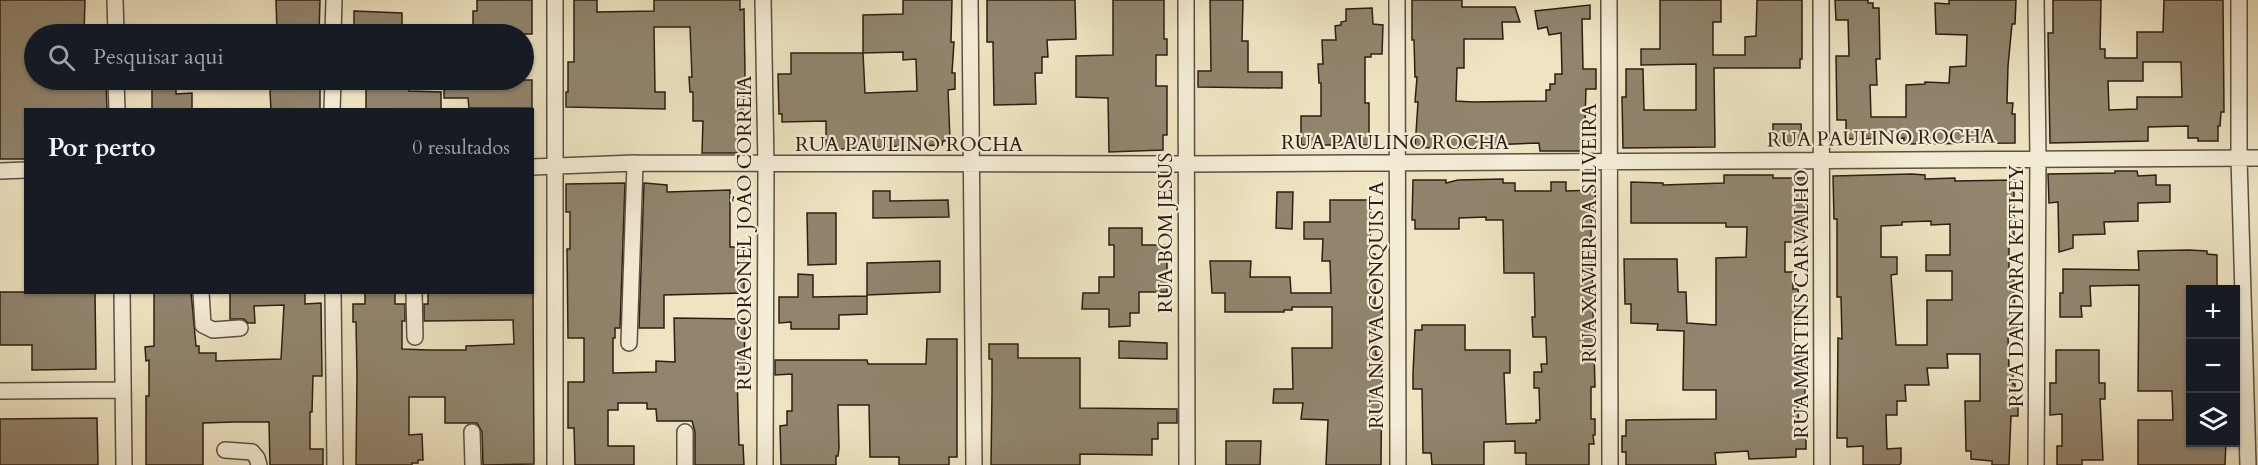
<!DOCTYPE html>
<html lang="pt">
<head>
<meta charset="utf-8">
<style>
	body { margin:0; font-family:Cardo,serif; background:#242831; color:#f1f3f6 }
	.controls { position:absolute; right:18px; bottom:18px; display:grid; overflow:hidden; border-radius:0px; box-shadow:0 2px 4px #0004 }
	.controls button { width:54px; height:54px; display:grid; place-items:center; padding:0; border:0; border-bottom:2px solid #363941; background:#171b24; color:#f1f3f6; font:30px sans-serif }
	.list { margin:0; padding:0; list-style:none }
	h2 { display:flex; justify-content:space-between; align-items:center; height:78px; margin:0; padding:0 24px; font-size:26px }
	h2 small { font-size:20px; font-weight:400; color:#9ea1a6 }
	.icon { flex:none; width:33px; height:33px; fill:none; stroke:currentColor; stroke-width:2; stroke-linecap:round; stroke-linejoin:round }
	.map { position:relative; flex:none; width:2258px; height:465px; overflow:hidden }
	.search { position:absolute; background:#171b24; box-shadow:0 2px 4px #0004; left:24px; top:24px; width:510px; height:66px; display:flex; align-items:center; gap:15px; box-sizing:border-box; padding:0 21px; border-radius:33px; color:#9ea1a6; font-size:22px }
	.panel { position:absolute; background:#171b24; box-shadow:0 2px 4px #0004; left:24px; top:108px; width:510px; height:186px; border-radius:0px }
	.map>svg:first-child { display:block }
</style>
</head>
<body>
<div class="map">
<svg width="2258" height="465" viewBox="0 0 2258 465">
	<rect width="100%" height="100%" fill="#eee4c2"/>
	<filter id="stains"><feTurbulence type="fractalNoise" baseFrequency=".00333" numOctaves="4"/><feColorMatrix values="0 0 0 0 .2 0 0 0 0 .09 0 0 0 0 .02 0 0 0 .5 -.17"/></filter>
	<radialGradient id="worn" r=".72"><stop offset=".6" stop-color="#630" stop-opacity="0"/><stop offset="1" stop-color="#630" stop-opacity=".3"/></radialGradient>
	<path fill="#91856e" stroke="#2c1e14" stroke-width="1.5" fill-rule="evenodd" d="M0,0H85L84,34H34V80H106L107,110H26V159H0Z
		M276,0H320L319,34H277Z
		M477,0H532V34H484V28H473V11H477Z
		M574,0H597V12L654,11V0H740V10L744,9L745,74L743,109H739V153H702L703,121H693V92H690L689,77H692L690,27H654L655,92H665V109L566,107V92H568V62H574Z
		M903,0H952L951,42H954L952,73H955V89L948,90L950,140L943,141L942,145L916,146V149H900V146L826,150V121L782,122V114H779L778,74H791V53H863L865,93L917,91L916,59L903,60V52L863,53V15L903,14Z
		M987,0H1075L1076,39L1047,40L1048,57H1042V73H1035L1036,104L994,105L993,42H987Z
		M1113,0H1164V39H1167V55H1156V86H1167V135H1163V150L1109,152L1108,98L1076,97V56L1113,55Z
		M1210,0H1243L1242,41H1248V72H1282V88L1198,87V71H1211Z
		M1412,0H1462V7H1515L1520,22H1502L1503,39H1464V68H1457L1456,101L1473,102L1546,101V90H1550V84H1555V74H1562L1561,33L1549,35L1547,27L1538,29L1535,11L1590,5V19H1582L1583,69H1596V89H1586L1584,151H1540L1539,143L1489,145V147L1415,148L1418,102H1415L1417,77H1415L1414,40H1412Z
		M1660,0H1721V22H1713V55H1745V37L1756,36L1757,0H1802V59H1800V68H1714L1715,147L1623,148L1622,97H1626V69H1643L1644,110H1696V64L1641,65V49H1660Z
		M1835,0H1868V3H1873V8H1879L1880,59H1876L1877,85H1870L1871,117H1906V85L1925,84V82L1949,83L1950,67L1966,66L1967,35L1936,34L1935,3L1949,4V0H2016L2015,24H2012L2008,66L2007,103H2013L2012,114H2015V143L1904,144V138L1846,139V120H1837L1836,56H1849L1848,20H1836Z
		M2053,0H2101L2100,49H2105V58H2137V32H2163L2164,0H2223L2224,112H2221L2220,126H2218V141H2198V138H2188V126L2148,127V141L2050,143L2048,33H2053ZM2143,62H2181L2182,97H2137V109L2109,110L2108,81H2143Z
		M1372,8L1373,24L1383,25L1382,54H1371V57H1365V103H1369V145H1301V116H1321V83H1319L1318,64H1323L1322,40H1336L1335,26L1341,25V22L1346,21V9Z
		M354,11L402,13V34H360V28H354Z
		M152,80H176V94L192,93V109L152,110Z
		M274,80H320V110H271L270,92L272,82H274Z
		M366,80H409V91L441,92V110H366Z
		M444,80H532V108H469L468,98H444Z
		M1773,124H1801L1802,145H1773Z
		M2115,171H2137L2138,176L2156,175V185H2170V202L2138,203V221L2104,222L2105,234L2073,235V248L2059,252L2058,202L2049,203L2048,174L2115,173Z
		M1912,174L1925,175V179L1955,178V181L2014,180V239H2009V279H2014L2015,320L2017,321V336H2008L2009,368H2013V384H2015V401L2018,400V416H2011L2009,465H1992V461L1971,459V451H1966L1965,401H1980V354H1947L1948,368H1927L1929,385H1905L1906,401H1897V415H1886L1887,449L1901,448V463L1899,465H1863V446L1847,447V438H1837L1838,338L1842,339L1841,297H1837V219H1834L1833,176ZM1931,221V225L1950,224V255H1926V271H1952V300H1927V345H1896L1891,275L1897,274V257H1881V226L1902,225V222Z
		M1724,175H1773V178H1805L1804,242H1785V272H1793V289H1798L1800,321H1793L1795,356L1805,355V406H1798L1799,434H1806V449H1796V457L1749,459L1748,451L1715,453L1716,465H1626V452H1622V436H1626V420L1716,419V390H1683L1684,331L1657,330L1658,324L1631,323V304H1625L1624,259H1677L1678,292H1686L1687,323L1716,325V258L1746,257L1747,227H1726V223H1631V182L1663,183V185L1724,183Z
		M1503,179V183H1515V191H1551V182H1566V191L1595,190L1596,207H1592L1591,232L1595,387H1591V419H1595V435H1593L1594,444H1589V465H1526V453H1515V441L1484,442V465H1432L1431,453H1423L1422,389H1413V373L1415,330H1422V325H1465V350H1510V373H1504L1506,424L1536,423V420H1540L1539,388H1534V372H1542L1541,364H1547L1546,337H1533L1532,317H1535L1534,273H1504L1503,220H1486V217L1459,218V229H1415V220H1412L1413,180H1446V183L1458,180Z
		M625,183L620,328H615V338H613V373L656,372V361L675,362L674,318L745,319L744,373H737L739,445H743L744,465H695V432L692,421H657L656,409H647V403H618V410H608V446H634V465H575L574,428H568V382H584V338H568L567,249H570V212H566V184Z
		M644,183L667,185V192L730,190V247H744V293L664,295V328H639Z
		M873,191H890V201L948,200L949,217L873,218Z
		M1277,192H1293L1292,229L1276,228Z
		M1330,200H1371L1370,254H1375V307H1382V325H1375L1376,355H1382L1381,465H1326L1328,420L1301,419L1303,403H1273L1274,389H1293L1292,348H1332V307H1292V310H1284V312H1225V293H1212L1210,261H1251L1250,277H1290L1291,293H1331L1330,261H1322L1323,239H1304V222H1330Z
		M807,213H836V264L808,265Z
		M1109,228H1142V245H1167V292H1139V313H1130V326L1109,327V309H1082L1083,293H1099V277H1114V245H1109Z
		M2189,250L2207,251V254L2217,255V290H2190V442H2226L2225,465H2138V420H2173L2172,391H2138L2139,285L2090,286L2091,306H2081L2082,317H2060V293H2063V269L2139,270L2138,251Z
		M940,261V292L867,295V263Z
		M798,274L813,275V297L867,296V314L839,315V329H791V322L779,323V297H798Z
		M0,292H95L96,369L32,370V345H0Z
		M154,292H191L196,346H199V353H216V361L281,359L284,305L254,306L255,323H248L244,319H230V292H305V304L321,303L322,376H313L312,412H310V449H323V465H270L269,422H234L203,423V465H146V396H149V360L146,361L145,347L154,346Z
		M365,292H395V304H405V321H402V349L428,350H466V346L514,344L513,320L424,321V304H428V292H533L534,464L483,465L482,432L477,423H445V397H409V435L422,434L423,460H418V463H412V465H356L357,376L356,322H353V304H365Z
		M927,339H957V457H949V465H899V457H870L869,405H838L839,448L838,456H836V465H781L780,426L787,425V411H792V374L775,375V360H867L868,364H926Z
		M1119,341L1167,343V359L1119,358Z
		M989,344H1018V358H1080V408L1177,409V423H1158V439H1152V455L1080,454V465H991L992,394V359H989Z
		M2056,350H2099V383H2105V399H2100L2103,460H2082V465H2057V446H2062V414L2050,415V383H2056Z
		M97,418L98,465H0V419Z
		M1226,441H1261L1260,465H1226Z"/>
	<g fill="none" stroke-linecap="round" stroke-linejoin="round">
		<g stroke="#5c5040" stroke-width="18">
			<path id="street" d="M115,0L116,34
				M763,0L766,165L765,465
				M970,0L974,465
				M1186,0L1187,465
				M1397,0L1398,465
				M1609,0L1610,465
				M1821,0L1822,465
				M2036,0L2038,158L2036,465
				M2239,0V158L2248,465
				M333,34L334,0
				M116,80L117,110
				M332,110L333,80
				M532,167L635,163L1186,164L2258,158
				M0,171L26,170
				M122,292L124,465
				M201,292L203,325L213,330L240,328
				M333,292L335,465
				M414,292L415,337
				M629,343L635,163
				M0,391L123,390
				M472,432L473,465
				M685,432V465
				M225,450L252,452L257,458L259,465
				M555,465V0"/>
		</g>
		<use href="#street" stroke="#f4edd7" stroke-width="15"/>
	</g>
	<g text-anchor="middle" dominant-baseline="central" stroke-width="4.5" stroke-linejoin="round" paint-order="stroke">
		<g font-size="20" fill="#2c1e14" stroke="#f4edd7">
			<text transform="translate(1881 138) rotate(-1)">RUA PAULINO ROCHA</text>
			<text x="1395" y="142">RUA PAULINO ROCHA</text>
			<text x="909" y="144">RUA PAULINO ROCHA</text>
			<text transform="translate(744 233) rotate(-90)">RUA CORONEL JOÃO CORREIA</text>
			<text transform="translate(1165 233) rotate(-90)">RUA BOM JESUS</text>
			<text transform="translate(1589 233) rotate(-90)">RUA XAVIER DA SILVEIRA</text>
			<text transform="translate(2016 286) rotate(-90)">RUA DANDARA KETLEY</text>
			<text transform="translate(1801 304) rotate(-90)">RUA MARTINS CARVALHO</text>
			<text transform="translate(1376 305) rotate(-90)">RUA NOVA CONQUISTA</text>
		</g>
	</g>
	<rect width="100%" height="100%" filter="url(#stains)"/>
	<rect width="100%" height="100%" fill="url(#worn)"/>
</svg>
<div class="controls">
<button>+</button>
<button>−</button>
<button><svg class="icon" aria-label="layers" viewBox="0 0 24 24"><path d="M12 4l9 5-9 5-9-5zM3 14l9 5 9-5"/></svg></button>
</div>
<div class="search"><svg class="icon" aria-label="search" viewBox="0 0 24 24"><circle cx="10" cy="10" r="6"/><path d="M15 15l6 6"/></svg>Pesquisar aqui</div>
<section class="panel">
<h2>Por perto<small>0 resultados</small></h2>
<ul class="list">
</ul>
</section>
</div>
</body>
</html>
